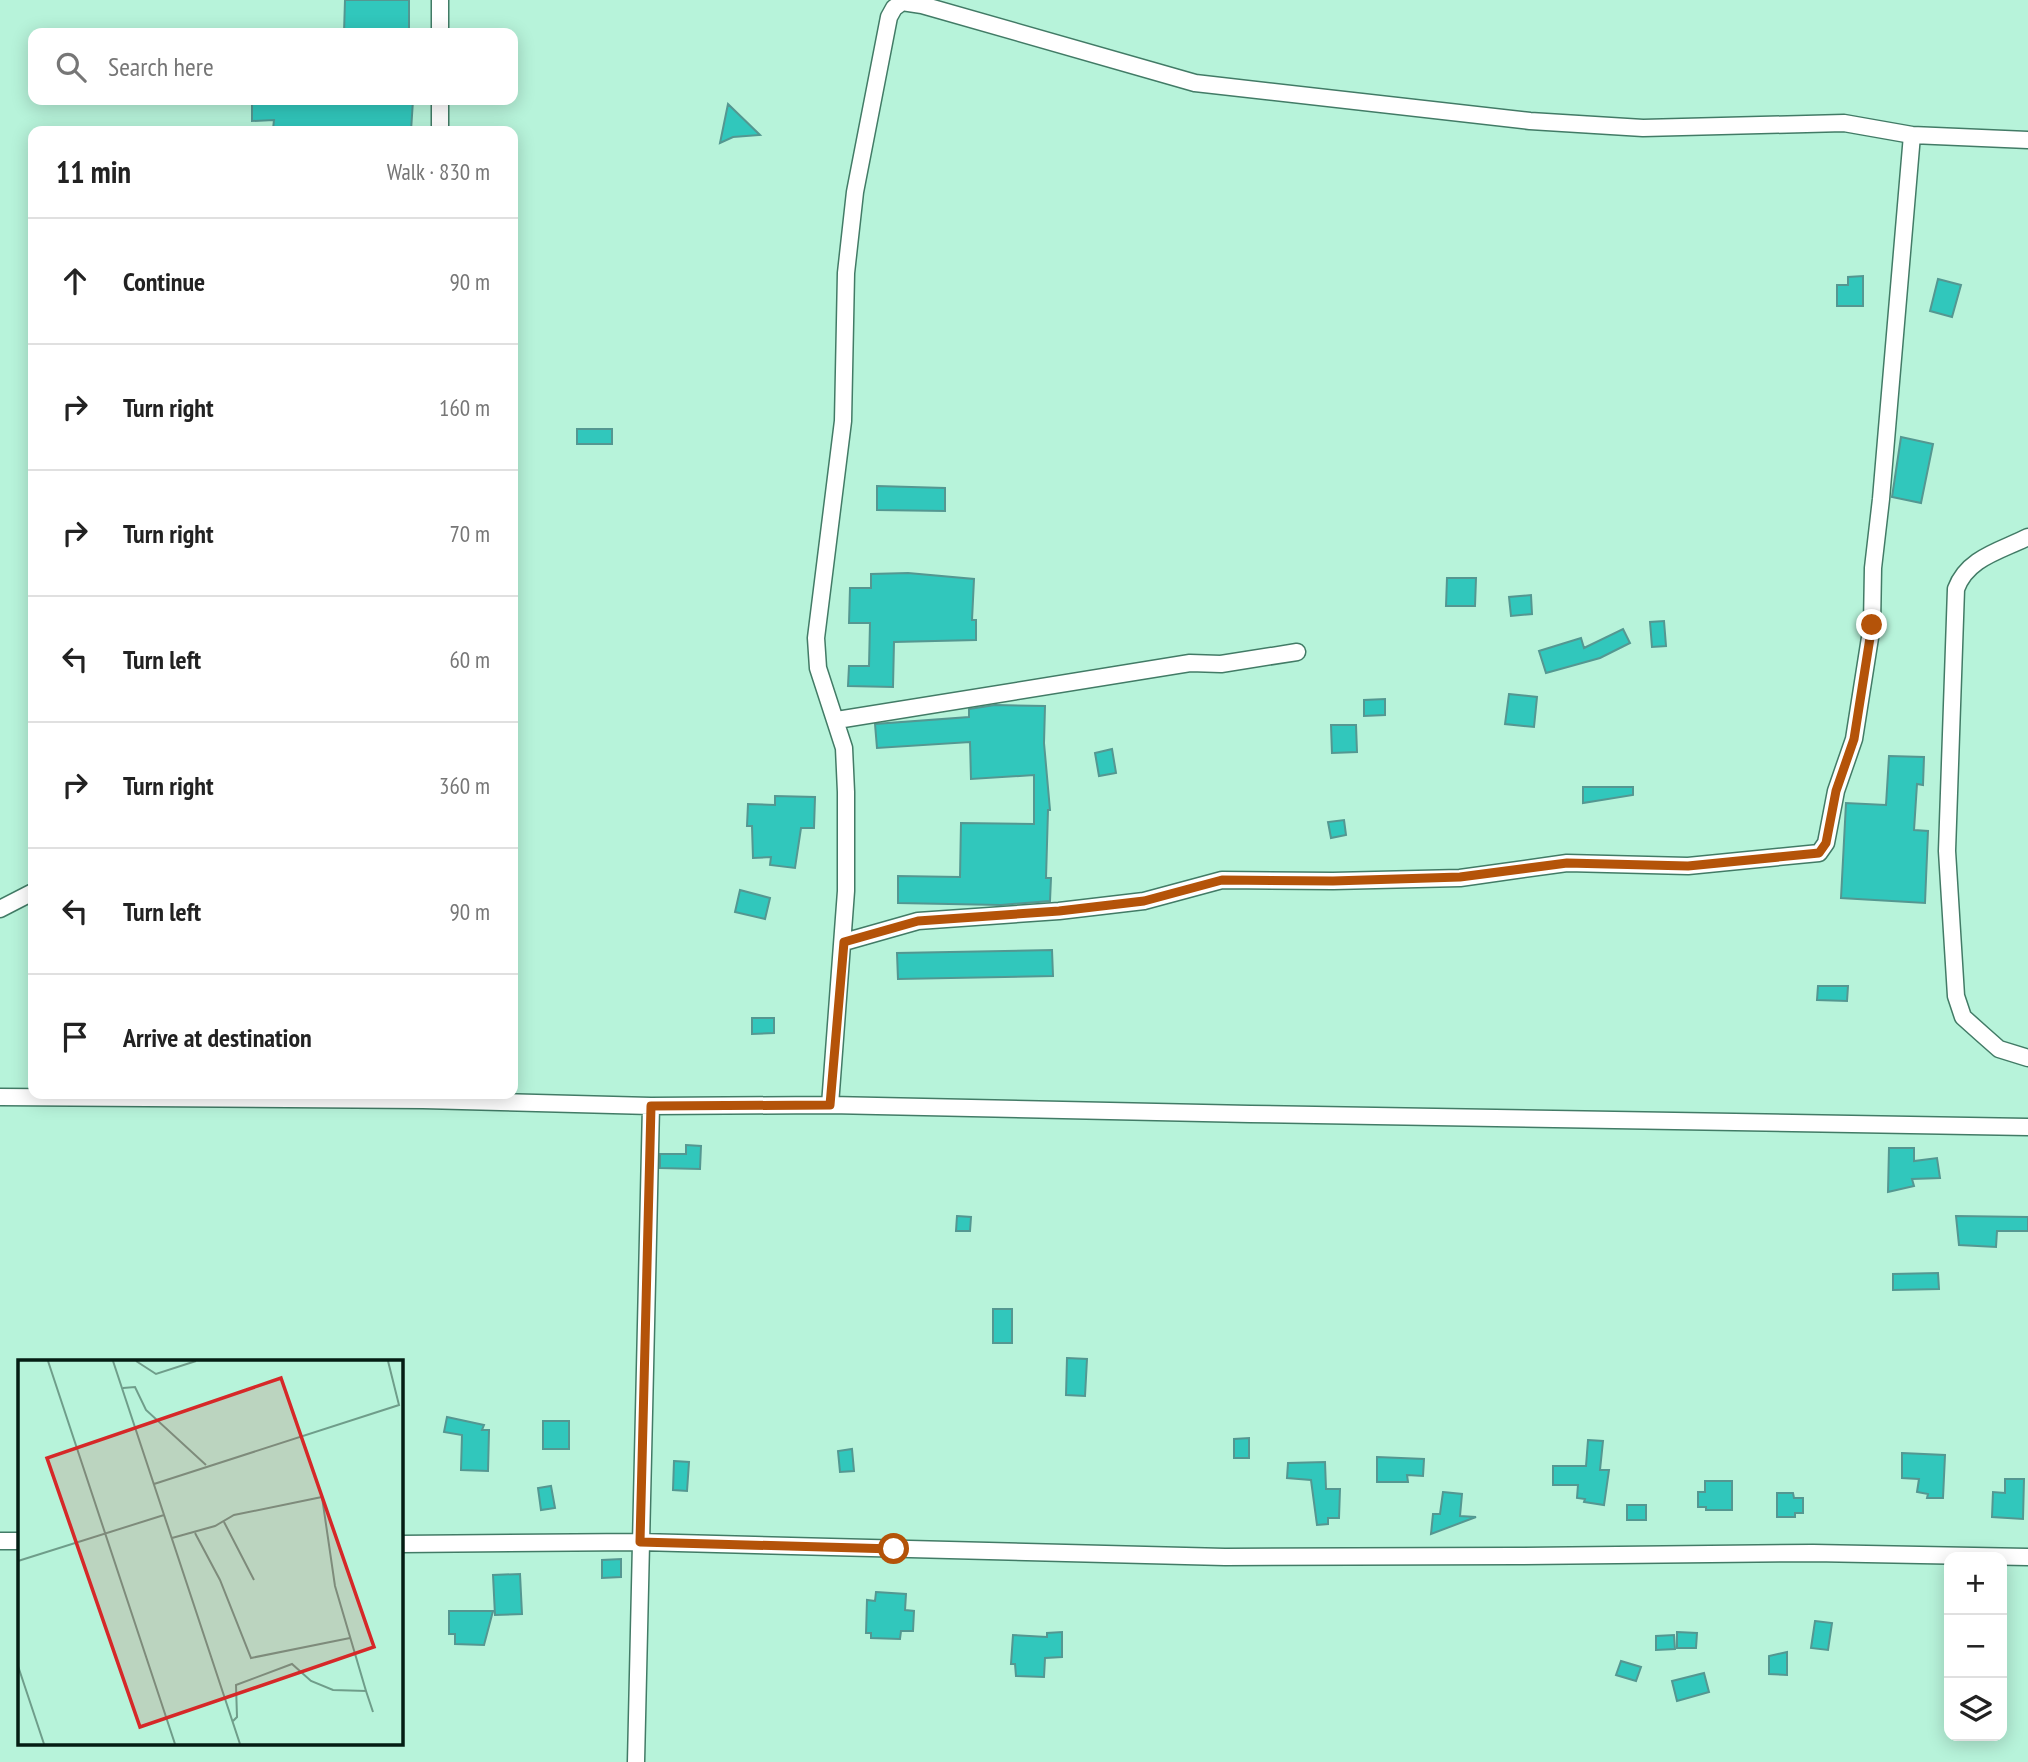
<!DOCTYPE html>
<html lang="en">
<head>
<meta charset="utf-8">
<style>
	body { margin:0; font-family:"PT Sans Narrow",sans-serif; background:#f6f6f6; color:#222 }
	.controls { position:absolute; right:21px; bottom:21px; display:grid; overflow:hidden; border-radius:14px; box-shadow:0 4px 18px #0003 }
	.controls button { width:63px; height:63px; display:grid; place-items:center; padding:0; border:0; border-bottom:2px solid #e0e0e0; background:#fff; color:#222; font:35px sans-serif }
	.stop { position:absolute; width:21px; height:21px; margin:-16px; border:5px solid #b45309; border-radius:50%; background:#fff }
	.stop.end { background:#b45309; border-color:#fff; box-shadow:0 2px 7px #0008 }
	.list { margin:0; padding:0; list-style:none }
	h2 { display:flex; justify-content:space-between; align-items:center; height:91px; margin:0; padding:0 28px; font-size:30px }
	h2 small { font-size:23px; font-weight:400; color:#767676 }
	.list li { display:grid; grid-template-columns:46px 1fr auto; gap:21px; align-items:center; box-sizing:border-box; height:126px; padding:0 28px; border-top:2px solid #e0e0e0 }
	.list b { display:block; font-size:26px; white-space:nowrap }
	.list em { font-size:23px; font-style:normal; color:#767676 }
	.icon { flex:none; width:38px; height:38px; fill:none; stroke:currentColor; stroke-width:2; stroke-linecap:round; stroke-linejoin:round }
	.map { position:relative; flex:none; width:2028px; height:1762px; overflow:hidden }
	.search { position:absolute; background:#fff; box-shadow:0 4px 18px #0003; left:28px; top:28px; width:490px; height:77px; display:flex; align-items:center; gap:18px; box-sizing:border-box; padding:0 24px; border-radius:14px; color:#767676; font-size:26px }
	.panel { position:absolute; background:#fff; box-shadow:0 4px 18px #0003; left:28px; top:126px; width:490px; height:973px; border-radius:14px }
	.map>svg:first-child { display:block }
</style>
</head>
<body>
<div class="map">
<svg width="2028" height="1762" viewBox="0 0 2028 1762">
	<rect width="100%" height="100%" fill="#b7f3da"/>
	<path fill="#31c7bc" stroke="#549791" stroke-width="2" d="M345,0H409V33H344Z
		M252,100L329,102V100H413L411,131H294L273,129L274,120L252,121Z
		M728,104L760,135L733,137L720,143Z
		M1863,276V306H1837V285H1848V277Z
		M1938,279L1961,285L1952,317L1930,311Z
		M577,429H612V444H577Z
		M1901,437L1933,444L1921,503L1892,497Z
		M877,486L945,488V511L877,510Z
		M908,573L974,579L972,620H976V640L894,642L893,687L848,686L849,666H869L870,623H849L850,588H871V574Z
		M1447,578H1476L1475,606H1446Z
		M1531,595L1532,614L1511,616L1509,597Z
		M1664,621L1666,646L1652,647L1650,622Z
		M1623,629L1630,643L1600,658L1546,673L1539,651L1581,638L1584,648Z
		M1509,694L1537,697L1534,727L1505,724Z
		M1385,699V715L1364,716V700Z
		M995,705L1045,706L1044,743L1050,810H1048L1046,878H1051L1050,901L1001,905L898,903V876L960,877L961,823L1034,824V775L971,779L970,742L877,748L875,724L969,717V709Z
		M1331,725H1356L1357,752L1332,753Z
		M1112,749L1116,773L1099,776L1095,753Z
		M1889,756L1924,757L1923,785L1917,784L1914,830L1928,831L1925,903L1841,898L1846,803L1886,805Z
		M1583,787H1633V795L1583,803Z
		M775,796L815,797L814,828H801L795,868L770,865L771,857L753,858L752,826H747L748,804L775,805Z
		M1344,820L1346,835L1331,838L1328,822Z
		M740,890L770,898L765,919L735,912Z
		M1052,950L1053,976L898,979L897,953Z
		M1818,986H1848L1847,1001L1817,1000Z
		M752,1018H774V1033L752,1034Z
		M686,1145L701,1146L700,1169L660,1168V1154H686Z
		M1889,1148H1914V1161L1937,1158L1940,1178L1912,1179L1914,1186L1888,1192Z
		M957,1216L971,1217L970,1231H956Z
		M1956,1216L2028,1217V1231H1997L1996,1247L1959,1245Z
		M1938,1273L1939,1289L1893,1290V1274Z
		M993,1309H1012V1343H993Z
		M1067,1358L1087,1359L1085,1396L1066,1395Z
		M447,1417L484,1425L482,1430H489L488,1471L461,1470L462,1435L444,1432Z
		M543,1421H569V1449H543Z
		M1249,1438V1458H1234V1439Z
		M1588,1440L1603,1441L1600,1470H1609L1604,1505L1584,1502L1585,1499L1577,1498L1578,1485H1553V1466H1586Z
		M852,1449L854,1471L840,1472L838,1451Z
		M1902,1453L1945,1455L1943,1498H1927L1928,1494L1917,1492L1919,1479L1902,1478Z
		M1377,1457L1424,1459L1423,1476L1407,1475L1408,1482H1377Z
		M674,1461L689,1462L687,1491L673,1490Z
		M1325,1462L1326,1489H1340L1339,1518H1328V1524L1317,1525L1311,1480L1287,1478L1288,1463Z
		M2005,1479H2024L2023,1519L1992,1517L1993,1492L2005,1493Z
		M1705,1481H1732V1510H1706V1507H1698V1492H1705Z
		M551,1486L555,1508L541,1510L538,1488Z
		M1443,1492L1462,1494L1460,1516L1476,1517L1431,1534L1433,1514H1440Z
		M1777,1493H1793L1794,1498H1803V1513H1795V1517H1777Z
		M1627,1505H1646V1520H1627Z
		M621,1559V1577L602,1578V1560Z
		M520,1574L522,1614L495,1615L493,1575Z
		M876,1592L906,1594L905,1610L914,1611L913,1631H901L900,1639L871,1638V1633H866L867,1600L875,1601Z
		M449,1611H493L484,1645L455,1644V1634H449Z
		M1815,1621L1832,1623L1828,1650L1811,1648Z
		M1062,1632V1657L1045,1658L1044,1677L1016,1676L1015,1664H1011L1013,1635L1047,1637V1633Z
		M1677,1632L1697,1633L1696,1648H1677Z
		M1674,1635L1675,1649L1656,1650V1636Z
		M1787,1652V1675L1769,1674V1656Z
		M1621,1661L1641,1667L1636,1681L1616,1675Z
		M1704,1673L1709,1692L1677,1701L1672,1681Z"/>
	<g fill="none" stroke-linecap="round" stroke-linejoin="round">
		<g stroke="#427b66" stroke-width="19">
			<path id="street" d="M440,33V0
				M440,131V100
				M2028,537C2000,551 1967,558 1956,589L1947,851L1956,996L1963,1017L1982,1034L1999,1049L2028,1058
				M837,720L1190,663L1221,664L1297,652
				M0,909L33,892
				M844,942L918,921L1059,911L1144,901L1222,880L1333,881L1460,878L1567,863L1688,866L1819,853L1826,843L1836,791L1854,739L1872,625L1873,568L1881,499L1912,135
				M0,1097L423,1100L651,1106L830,1105L1250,1114L2028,1127
				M830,1105L846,891V792L844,748L818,668L816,638L843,421L846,273L855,192L889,17L894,8L902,2L922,5L1195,83L1530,121L1643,128L1844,123L1912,135L2028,140
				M0,1541H19
				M401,1544L640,1542L1225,1557L1515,1556L1813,1553L2028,1557
				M636,1762L651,1106"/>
		</g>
		<use href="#street" stroke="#fff" stroke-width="16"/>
	</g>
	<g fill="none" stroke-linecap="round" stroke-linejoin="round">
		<path stroke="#b45309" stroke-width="9" d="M894,1549L640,1542L651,1106L830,1105L844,942L918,921L1059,911L1144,901L1222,880L1333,881L1460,877L1567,863L1688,866L1819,853L1826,843L1836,791L1854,739L1872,625"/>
	</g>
	<g transform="translate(18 1360)">
		<rect width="385" height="385" fill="#b7f3da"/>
		<path fill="none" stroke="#6f9d8a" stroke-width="2" d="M30,1L157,384M95,1L222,384M118,1L138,14L178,1M105,28L117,27L128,50L188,105M136,124L381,45L370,1M206,162L236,220M177,173L202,220L233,298L332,278M154,178L197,166L216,155L304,137L317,226L348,331L315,330L293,321L274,304L218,325L219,357L214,362M0,201L146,155M0,306L26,384M348,331L355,352"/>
		<path fill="#d62828" fill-opacity="0.15" stroke="#d62828" stroke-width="3.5" d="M263,18L356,287L122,367L29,98Z"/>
		<rect width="385" height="385" fill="none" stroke="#041c13" stroke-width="3.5"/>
	</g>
</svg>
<div class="controls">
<button>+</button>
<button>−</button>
<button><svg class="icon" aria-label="layers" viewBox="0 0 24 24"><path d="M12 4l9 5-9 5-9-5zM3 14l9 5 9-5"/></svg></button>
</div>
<div class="stop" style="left:894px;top:1549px"></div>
<div class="stop end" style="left:1872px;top:625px"></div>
<div class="search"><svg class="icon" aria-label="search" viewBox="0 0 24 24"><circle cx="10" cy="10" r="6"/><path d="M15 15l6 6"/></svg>Search here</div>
<section class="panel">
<h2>11 min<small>Walk · 830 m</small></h2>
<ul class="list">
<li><svg class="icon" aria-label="ahead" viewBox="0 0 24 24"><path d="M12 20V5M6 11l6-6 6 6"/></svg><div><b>Continue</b></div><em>90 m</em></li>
<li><svg class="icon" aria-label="right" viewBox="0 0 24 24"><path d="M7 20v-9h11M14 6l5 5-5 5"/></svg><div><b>Turn right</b></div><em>160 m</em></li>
<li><svg class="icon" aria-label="right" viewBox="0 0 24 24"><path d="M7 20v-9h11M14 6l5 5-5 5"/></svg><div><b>Turn right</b></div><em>70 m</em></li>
<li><svg class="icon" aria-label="left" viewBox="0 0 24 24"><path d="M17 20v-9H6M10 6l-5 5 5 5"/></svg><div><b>Turn left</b></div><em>60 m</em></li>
<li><svg class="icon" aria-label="right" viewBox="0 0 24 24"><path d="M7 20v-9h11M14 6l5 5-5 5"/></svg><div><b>Turn right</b></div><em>360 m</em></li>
<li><svg class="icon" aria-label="left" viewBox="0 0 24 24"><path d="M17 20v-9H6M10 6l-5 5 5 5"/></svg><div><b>Turn left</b></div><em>90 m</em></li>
<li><svg class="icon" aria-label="arrive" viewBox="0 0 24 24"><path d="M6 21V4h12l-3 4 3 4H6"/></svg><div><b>Arrive at destination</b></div></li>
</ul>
</section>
</div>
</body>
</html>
